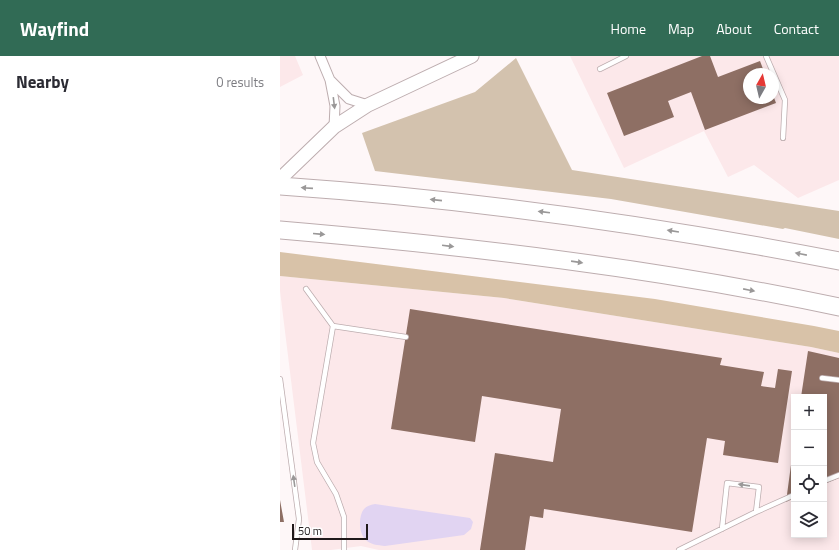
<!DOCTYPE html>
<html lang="en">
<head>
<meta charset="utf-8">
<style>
	body { margin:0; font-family:"Titillium Web",sans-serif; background:#f2f2f3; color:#2b2b33 }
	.controls { position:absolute; right:12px; bottom:12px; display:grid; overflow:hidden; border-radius:0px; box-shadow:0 2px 10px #0003 }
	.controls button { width:36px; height:36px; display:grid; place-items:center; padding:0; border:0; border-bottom:1px solid #e1e1e2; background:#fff; color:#2b2b33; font:20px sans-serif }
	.compass { position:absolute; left:463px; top:12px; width:36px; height:36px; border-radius:50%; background:#fff; box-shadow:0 2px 10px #0003; rotate:8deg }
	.scale { position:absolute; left:12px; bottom:10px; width:76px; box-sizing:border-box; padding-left:4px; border:2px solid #1f191a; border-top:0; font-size:11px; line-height:14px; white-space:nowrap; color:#1f191a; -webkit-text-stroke:3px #fff; paint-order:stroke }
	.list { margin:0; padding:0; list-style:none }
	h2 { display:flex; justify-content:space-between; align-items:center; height:52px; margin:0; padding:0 16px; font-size:17px }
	h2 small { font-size:13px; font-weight:400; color:#7c7c81 }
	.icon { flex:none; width:22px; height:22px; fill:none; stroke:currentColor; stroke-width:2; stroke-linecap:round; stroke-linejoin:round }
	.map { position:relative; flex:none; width:559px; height:494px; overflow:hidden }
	header { display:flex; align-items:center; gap:24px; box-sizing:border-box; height:56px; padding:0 20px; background:#316b55; color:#fff }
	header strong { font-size:19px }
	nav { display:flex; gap:22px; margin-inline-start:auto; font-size:14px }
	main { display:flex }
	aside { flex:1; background:#fff }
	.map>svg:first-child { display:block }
</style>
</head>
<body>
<header>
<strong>Wayfind</strong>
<nav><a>Home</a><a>Map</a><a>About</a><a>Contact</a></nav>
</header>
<main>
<aside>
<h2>Nearby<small>0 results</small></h2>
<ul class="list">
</ul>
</aside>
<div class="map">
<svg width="559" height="494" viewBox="0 0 559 494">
	<rect width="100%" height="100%" fill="#fef7f8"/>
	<path fill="#fce8ea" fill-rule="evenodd" d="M0,0H15L23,19L0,31Z
		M290,0H559V124L518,142L474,109L448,121L424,75L344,112ZM469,18H493V42H469Z
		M0,220L224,242L531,291L559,297V494H99L81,490L51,494H32L0,235ZM514,341H544V479H514Z"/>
	<path fill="#d3c2ae" d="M236,2L292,114L559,155V183L505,172L503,173L331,143L95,115L82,77L195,36Z"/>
	<path fill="#d8c2a8" d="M0,196L375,243L534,270L559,275V297L531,291L224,242L0,220Z"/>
	<path fill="#e1d4f2" d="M95,448L190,462L193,466L191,473L184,479L105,490C98,489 90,489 85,483C79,477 78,460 84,453C87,450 90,449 95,448Z"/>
	<path fill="#8e6f64" d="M422,0H430L438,21L480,5L485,18H469V42H493V39L496,47L425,74L411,36L388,45L394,61L344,80L327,37Z
		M130,253L442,302L440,309L484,316L481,330L495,332L498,313L512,315L498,407L443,399L445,385L427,382L412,476L264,453L263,462L250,460L245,494H200L215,397L273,406L281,353L202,340L195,386L111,373Z
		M528,295L559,302V422L544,428V341H521Z
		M513,394L514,442L506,446Z
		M0,444L4,466H0Z"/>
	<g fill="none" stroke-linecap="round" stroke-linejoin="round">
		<g stroke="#bdadaf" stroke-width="6">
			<path id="service" d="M486,0L505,44L503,82
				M320,13L346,0
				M26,233L53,270
				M542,322L559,324
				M0,323L19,463L15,494
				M544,425L559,419
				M442,473L447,427L479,431L476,456
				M64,494V461L56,438L37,406L33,387L53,270L126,281
				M399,494L476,456L514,439"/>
		</g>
		<g stroke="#bdadaf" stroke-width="11">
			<path id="minor" d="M40,0L50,24L55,50L54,71
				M50,24L69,43L88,49"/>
		</g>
		<g stroke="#bdadaf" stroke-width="15">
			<path id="secondary" d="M0,123L54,71L88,49L192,0"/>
		</g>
		<g stroke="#bdadaf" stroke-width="19">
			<path id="motorway" d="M0,130C188,143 374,169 559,205
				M0,174C188,190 375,212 559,251"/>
		</g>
		<use href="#service" stroke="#fff" stroke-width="4.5"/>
		<use href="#minor" stroke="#fff" stroke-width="9"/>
		<use href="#secondary" stroke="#fff" stroke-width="13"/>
		<use href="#motorway" stroke="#fff" stroke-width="17"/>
	</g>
	<defs><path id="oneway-solid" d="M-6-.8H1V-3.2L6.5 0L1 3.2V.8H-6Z"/></defs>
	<g fill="#9a9898">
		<use href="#oneway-solid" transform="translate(54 47) rotate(83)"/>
		<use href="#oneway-solid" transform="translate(27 132) rotate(-176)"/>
		<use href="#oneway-solid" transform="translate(156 144) rotate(-174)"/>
		<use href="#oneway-solid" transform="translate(264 156) rotate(-173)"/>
		<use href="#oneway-solid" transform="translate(393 175) rotate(-171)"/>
		<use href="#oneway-solid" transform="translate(39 178) rotate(5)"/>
		<use href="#oneway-solid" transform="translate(168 190) rotate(7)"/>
		<use href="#oneway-solid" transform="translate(521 198) rotate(-169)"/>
		<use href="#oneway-solid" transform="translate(297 206) rotate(8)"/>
		<use href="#oneway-solid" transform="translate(469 234) rotate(11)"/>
		<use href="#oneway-solid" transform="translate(14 425) rotate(-98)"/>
		<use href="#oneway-solid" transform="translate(464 429) rotate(-172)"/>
	</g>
</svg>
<div class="controls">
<button>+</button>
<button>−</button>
<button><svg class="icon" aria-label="locate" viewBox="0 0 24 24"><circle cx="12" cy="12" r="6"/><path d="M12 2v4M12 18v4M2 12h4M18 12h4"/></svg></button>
<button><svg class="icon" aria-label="layers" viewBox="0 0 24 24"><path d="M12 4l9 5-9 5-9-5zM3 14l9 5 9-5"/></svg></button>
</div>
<svg class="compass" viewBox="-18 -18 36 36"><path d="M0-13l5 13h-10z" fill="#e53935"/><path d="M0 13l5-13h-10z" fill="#7c7c81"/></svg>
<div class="scale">50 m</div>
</div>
</main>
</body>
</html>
